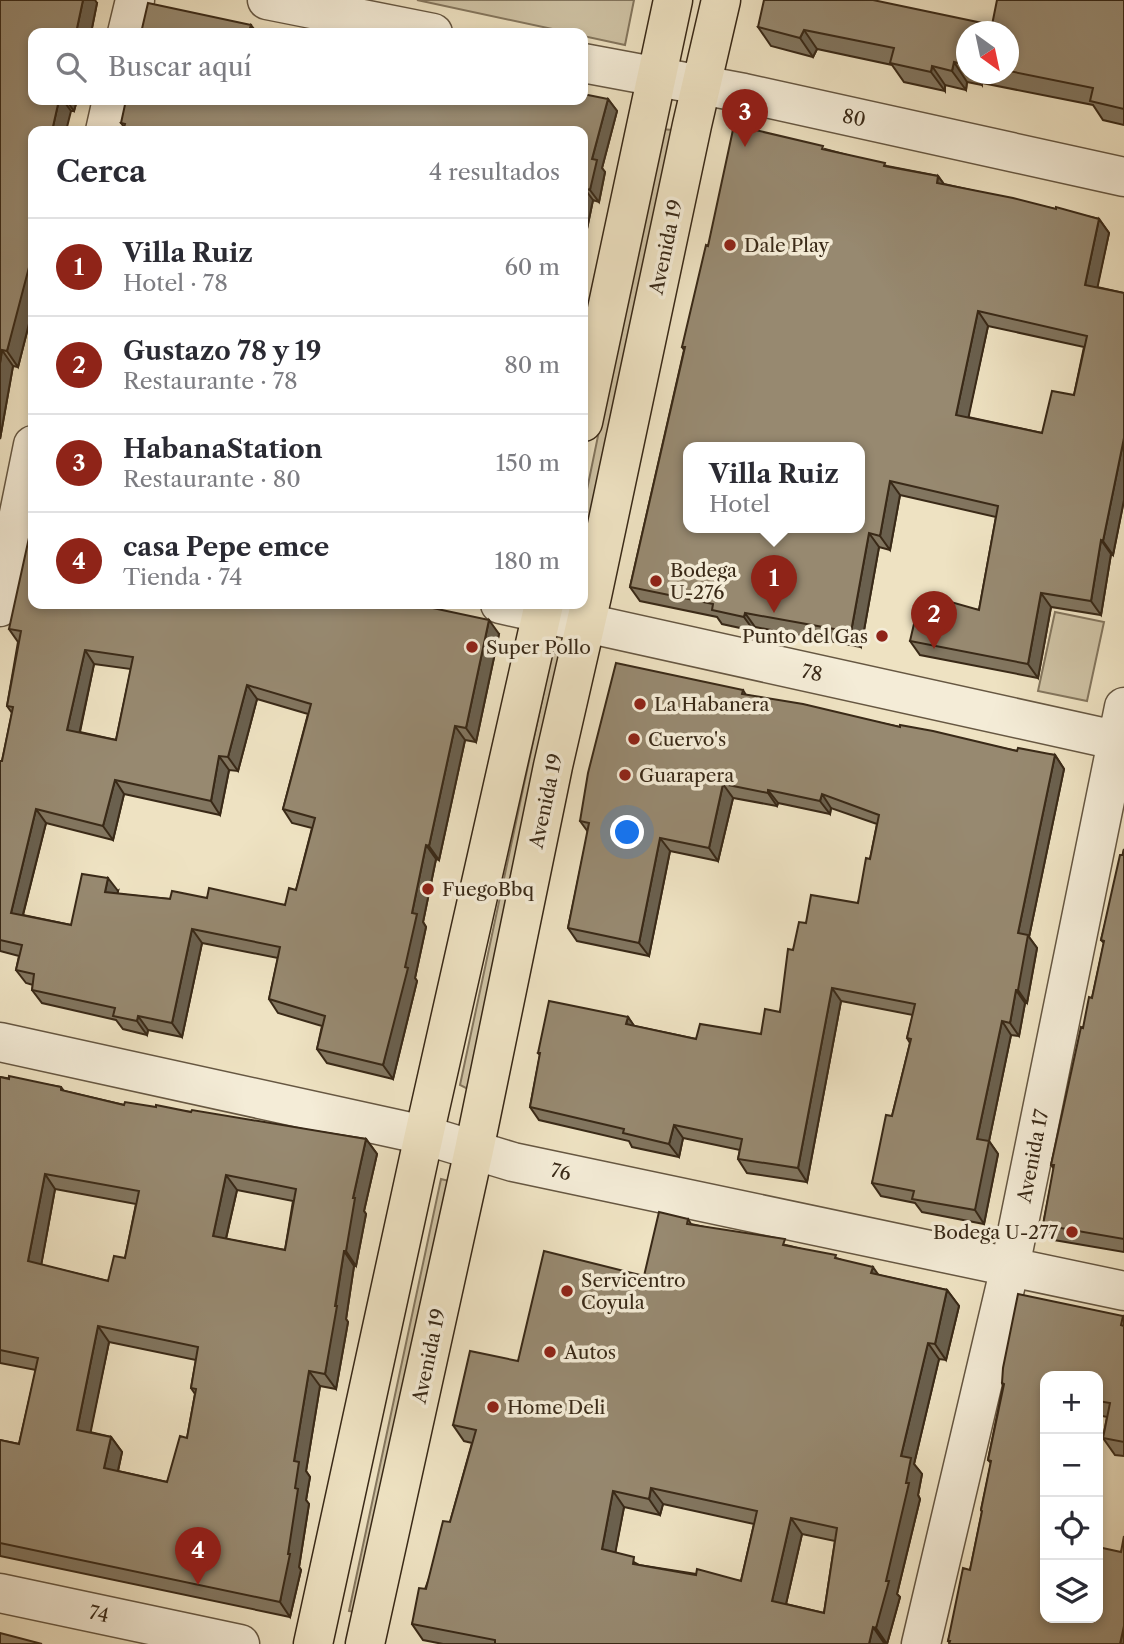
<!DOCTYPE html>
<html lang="es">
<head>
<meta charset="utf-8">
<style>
	body { margin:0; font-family:"Libre Caslon Text",serif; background:#f2f2f3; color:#2b2b33 }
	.controls { position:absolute; right:21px; bottom:21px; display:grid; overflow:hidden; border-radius:14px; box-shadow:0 4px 10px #0003 }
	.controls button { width:63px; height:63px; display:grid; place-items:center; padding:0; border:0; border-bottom:2px solid #e1e1e2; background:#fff; color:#2b2b33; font:35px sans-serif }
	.compass { position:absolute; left:956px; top:21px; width:63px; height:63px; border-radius:50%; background:#fff; box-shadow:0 4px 10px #0003; rotate:147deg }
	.you { position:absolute; left:628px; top:833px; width:24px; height:24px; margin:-18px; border:5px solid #fff; border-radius:50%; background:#1a73e8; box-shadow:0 0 0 10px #1a73e833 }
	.badge { display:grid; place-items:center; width:46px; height:46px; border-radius:50%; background:#8f2418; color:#fff; font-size:23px; font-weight:700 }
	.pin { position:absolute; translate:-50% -58px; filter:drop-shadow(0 2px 4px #0008) }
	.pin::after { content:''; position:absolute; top:37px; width:24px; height:21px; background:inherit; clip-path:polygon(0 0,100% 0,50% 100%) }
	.popup { position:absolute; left:683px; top:442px; width:182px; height:91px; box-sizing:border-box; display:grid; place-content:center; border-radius:14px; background:#fff; filter:drop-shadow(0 2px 5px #0005); font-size:23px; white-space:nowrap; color:#7c7c81 }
	.popup b { font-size:26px; color:#2b2b33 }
	.popup::after { content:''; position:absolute; left:50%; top:100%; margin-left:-14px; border:14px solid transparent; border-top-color:#fff }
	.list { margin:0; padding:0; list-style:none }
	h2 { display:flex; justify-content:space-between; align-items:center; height:91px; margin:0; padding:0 28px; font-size:30px }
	h2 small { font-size:23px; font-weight:400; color:#7c7c81 }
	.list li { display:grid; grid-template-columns:46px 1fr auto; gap:21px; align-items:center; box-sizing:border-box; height:98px; padding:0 28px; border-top:2px solid #e1e1e2 }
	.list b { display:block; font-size:26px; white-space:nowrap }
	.list p { margin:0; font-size:23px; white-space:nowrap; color:#7c7c81 }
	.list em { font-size:23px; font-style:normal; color:#7c7c81 }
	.icon { flex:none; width:38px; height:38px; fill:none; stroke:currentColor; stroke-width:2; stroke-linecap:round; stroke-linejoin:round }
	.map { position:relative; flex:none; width:1124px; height:1644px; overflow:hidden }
	.search { position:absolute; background:#fff; box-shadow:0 4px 10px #0003; left:28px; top:28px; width:560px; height:77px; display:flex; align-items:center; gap:18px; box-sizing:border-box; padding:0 24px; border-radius:14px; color:#7c7c81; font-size:26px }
	.panel { position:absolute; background:#fff; box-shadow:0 4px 10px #0003; left:28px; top:126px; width:560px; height:483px; border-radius:14px }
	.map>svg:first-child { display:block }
</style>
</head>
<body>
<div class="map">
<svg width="1124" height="1644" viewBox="0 0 1124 1644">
	<rect width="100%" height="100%" fill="#eee2c2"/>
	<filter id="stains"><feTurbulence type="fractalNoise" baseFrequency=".00286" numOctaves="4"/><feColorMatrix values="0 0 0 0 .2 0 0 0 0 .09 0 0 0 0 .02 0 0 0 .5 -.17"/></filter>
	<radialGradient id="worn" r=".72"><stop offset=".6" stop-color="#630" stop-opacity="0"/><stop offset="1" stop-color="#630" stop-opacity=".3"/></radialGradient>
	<path fill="#cfc3a5" stroke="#84765e" stroke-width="2" d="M417,0H634L625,45L583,36V33H571Z
		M661,129L672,130L583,553V509Z
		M1055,612L1104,622L1087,701L1038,691Z
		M552,653L563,655L468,1089L460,1085Z
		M441,1179L449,1181L358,1613L349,1611Z"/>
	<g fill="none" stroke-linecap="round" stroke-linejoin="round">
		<g stroke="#665742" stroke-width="41">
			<path id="minor" d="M267,0L433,33
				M127,33L135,0
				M583,63L744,93L1124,177
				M105,131L112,100
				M500,604L1124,742
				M0,607L33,445
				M0,1042L424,1135L513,1162L1124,1291
				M0,1593L240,1644
				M921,1644L1010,1267L1124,707"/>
		</g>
		<g stroke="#392917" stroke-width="41">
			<path id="major" d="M583,422L673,0
				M313,1644L424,1135L544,604
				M365,1644L474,1150L553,766L592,596L692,125L721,0"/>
		</g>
		<use href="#minor" stroke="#f4ecd7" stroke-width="38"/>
		<use href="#major" stroke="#eee2c2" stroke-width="38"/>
	</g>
	<path fill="#827660" stroke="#392917" stroke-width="2" fill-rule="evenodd" d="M0,0L97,3L91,33H33V100H77L74,111H71L33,131V308L18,367L13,366L0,439Z
		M1124,0V125L1103,120L1093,105L982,83V85L967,82L966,90L945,85V91L904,82L892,65L817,49L813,57L771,46L758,27L992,25ZM967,32H1009V74H967Z
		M608,99L617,111L602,168L605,172L599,202L593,200L583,248V131L124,127L121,123Z
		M825,149L887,166L938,176L944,184L1099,219L1109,233L1097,287L1124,293V500L1113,555L1111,554L1101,615L1051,607L1038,678L920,655L910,641L951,606L979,610L996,517L900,495L890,550L879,547L861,647L755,627L754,631L722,624L717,617L640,601L630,587L684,350L682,347ZM988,326L1084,347L1074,395L1042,433L968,417Z
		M33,604L499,634L476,742L465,740L439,860L436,859L423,922L426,927L415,978L417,981L393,1079L327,1063L317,1049L322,1026L278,1013L269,999L278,958L202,943L182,1037L148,1030L147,1035L123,1029L116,1020L42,1003L32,990L33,985L26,983L16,970L19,956L0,951V761H2L12,713L7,706L18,642L9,629ZM94,664L131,669L116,740L80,732ZM257,699L308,714L283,809L292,823L312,828L296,890L285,905L207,898L170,899L117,894L118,891L71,925L23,915L46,823L113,840L124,794L220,815L229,770L238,771Z
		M743,690L746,695L900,727L1017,751L1055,755L1064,769L1029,937L1037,948L1027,1003H1025L1019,1036L1011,1035L989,1141L998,1154L984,1224L922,1212L915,1203L881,1196L872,1183L892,1116L910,1043L907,1038L913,1015L841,1001L807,1182L747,1173L738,1159L740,1150L683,1138L679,1157L632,1147L629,1141L539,1120L530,1107L540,1055L538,1053L628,1017L634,1026L696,1039L761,1034L780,1012L793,950L806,923L858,903L870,859L877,824L831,808L830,814L778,803L777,806L733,798L718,861L670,851L649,956L577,941L568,928L588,832L580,821Z
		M1124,849V1252L1054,1240L1043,1225L1054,1169L1051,1165L1092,998L1104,943L1101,940Z
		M0,1077L61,1087L64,1091L124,1105L191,1112L366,1139L377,1154L364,1211L366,1214L356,1266H354L346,1319L348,1322L336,1389L320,1386L306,1471L310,1477L306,1500L309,1504L299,1567L301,1570L290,1617L0,1556V1440L19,1444L36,1370L0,1363ZM55,1189L136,1204L125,1258L108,1281L41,1265ZM237,1190L293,1201L285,1250L226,1239ZM109,1342L196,1360L191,1388L195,1394L187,1438L167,1482L118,1471L122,1452L111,1437L90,1432Z
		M688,1219L691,1224L790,1246L839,1259L878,1275L947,1290L959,1306L946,1360L939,1359L914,1464L922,1474L918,1495L920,1499L897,1594L900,1597L887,1644H443L423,1640L412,1624L450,1522L472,1443L464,1441L453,1425L518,1361L644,1276ZM663,1504L754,1524L741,1581L639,1565L615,1552L624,1507L660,1515ZM802,1534L835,1541L824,1613L786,1604Z
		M1123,1316L1124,1318V1456L1115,1455L1103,1438L1107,1417L1098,1415V1376H1045V1618L1124,1644L950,1643L948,1641L970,1570L982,1512L981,1510L991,1463L988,1460L1003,1386L1002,1383Z"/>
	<path fill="#6a604e" stroke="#392917" stroke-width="2" d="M83,0H95L97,3L91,33H76Z
		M251,25L257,33L249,31Z
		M804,30L817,49L813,57L800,38Z
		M954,62L967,82L966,90L952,71Z
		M932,66L945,85V91L931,72Z
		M974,74H976L982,83V85Z
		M608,99L617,111L602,168L605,172L599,202L590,190L592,159Z
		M59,100H63L71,111L66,131H52Z
		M66,100H77L74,111Z
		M938,176L948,190L937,183Z
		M584,188L593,200L583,248V196Z
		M1099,219L1109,233L1095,299L1085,285Z
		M33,234V308L18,367L7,351Z
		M978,311L988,326L966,429L956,415Z
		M2,350L13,366L0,439V363Z
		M1124,438V500L1113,555L1103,541Z
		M890,481L900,495L890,550L880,536Z
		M869,533L879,547L861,647L851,632Z
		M1101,540L1111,554L1101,615L1091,601Z
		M1041,593L1051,607L1038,678L1028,664Z
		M745,613L755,627L754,631L744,617Z
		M489,620L499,634L476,742L466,728Z
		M85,650L94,664L77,744L67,730Z
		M247,685L257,699L238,771L228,757Z
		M455,726L465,740L439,860L429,846Z
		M1055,755L1064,769L1029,937L1037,948L1027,1003L1018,990V933Z
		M219,756L229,770L220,815L211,801Z
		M115,780L124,794L113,840L103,826Z
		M723,784L733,798L718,861L709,848Z
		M768,790L778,803L777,806L768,793Z
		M822,794L831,808L830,814L820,801Z
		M36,809L46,823L20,926L11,913Z
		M660,838L670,851L649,956L639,943Z
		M426,845L436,859L423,922L426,927L415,978L417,981L393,1079L383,1065L405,967L412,913Z
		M108,878L118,891L115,906L105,892Z
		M192,929L202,943L182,1037L172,1023Z
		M832,988L841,1001L807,1182L798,1168Z
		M1016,990L1025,1003L1019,1036L1010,1023Z
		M138,1016L148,1030L147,1035L137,1021Z
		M628,1017L637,1030L626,1024Z
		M1002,1021L1011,1035L989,1141L998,1154L984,1224L975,1210L977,1139Z
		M674,1125L683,1138L679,1157L669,1144Z
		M366,1139L377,1154L364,1211L366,1214L356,1266L346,1251L353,1198Z
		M45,1174L55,1189L39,1277L28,1261Z
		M226,1175L237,1190L223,1251L213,1236Z
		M344,1251L354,1266L346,1319L348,1322L336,1389L325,1374Z
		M873,1267L884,1283L871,1273Z
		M947,1290L959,1306L946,1360L935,1344Z
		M98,1326L109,1342L88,1445L77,1430Z
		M928,1343L939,1359L914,1464L922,1474L918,1495L920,1499L897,1594L900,1597L887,1644L876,1628L906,1483L901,1456Z
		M309,1371L320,1386L306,1471L310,1477L306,1500L309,1504L299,1567L301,1570L290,1617L280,1602L288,1554L295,1488L294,1461Z
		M111,1437L122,1452L115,1484L104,1468Z
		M1098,1460L1102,1466L1098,1485Z
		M651,1488L663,1504L660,1515L649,1499Z
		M613,1491L624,1507L613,1565L602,1549Z
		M791,1518L802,1534L783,1617L772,1601Z
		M1124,1626V1644H1120Z
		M873,1627L884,1643L883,1644H869Z"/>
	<path fill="#978970" stroke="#392917" stroke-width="2" fill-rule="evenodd" d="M0,0H83L76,33H33V100H59L52,131H33V234L30,251L33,252L7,351L2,350L0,363Z
		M764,0H873L992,25L997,0H1124V109L1090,101L1093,88L1009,71V32H967V65L954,62L952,71L932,66L931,72L890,63L894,48L804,30L800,38L758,27Z
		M148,3L251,25L249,31L260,33H141Z
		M583,94L608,99L592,159L597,160L590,190L584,188L583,196V131H123L125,124L121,123L126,100H583Z
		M734,125L823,146L822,149L885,163L884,166L938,176L937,183L1013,198L1056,209V207L1099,219L1085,285L1124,293V438L1103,541L1101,540L1091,601L1041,593L1028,664L910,641L920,598L951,606V602L979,610L998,506L890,481L880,536L869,533L851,632L745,613L744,617L712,610L713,604L630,587L685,347H682L706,245L708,246ZM978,311L1087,336L1074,395L1052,391L1042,433L956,415ZM688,447H860V527H688Z
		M32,524H33V604H414L489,620L466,728L455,726L429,846L426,845L412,913L417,914L405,967L408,968L383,1065L317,1049L325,1016L269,999L280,947L192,929L172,1023L138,1016L137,1021L113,1016L115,1008L32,990L34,974L16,970L22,945L0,940V761H2L13,707L7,706L21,631L9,629ZM85,650L133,657L116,740L67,730ZM247,685L311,704L283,809L315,818L296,890L289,888L285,905L209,888L207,898L172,891L170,899L105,892L108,878L82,874L71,925L11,913L36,809L103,826L115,780L211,801L219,756L228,757Z
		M616,663L743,690L742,694L803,704L900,727V725L933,731L1017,751L1018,748L1055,755L1018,933L1028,935L1018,990H1016L1010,1023L1002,1021L977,1139L989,1141L975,1210L912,1199L914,1191L872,1183L886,1115L892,1116L911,1039L907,1038L915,1004L832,988L798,1168L738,1159L742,1139L674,1125L669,1144L623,1133L624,1129L530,1107L540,1053H538L549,1001L628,1017L626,1024L696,1039L700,1024L761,1034L765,1009L780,1012L788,949L793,950L799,922L806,923L811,895L858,903L866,858L870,859L879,815L822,794L820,801L768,790V793L723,784L709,848L660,838L639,943L568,928L589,823L580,821L588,773Z
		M1124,849V1239L1043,1225L1054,1165H1051L1059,1128L1081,1027L1083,1028L1089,997L1092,998L1104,941L1101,940L1113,886L1120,855H1123Z
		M9,1076L61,1087V1090L124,1105L125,1102L156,1107V1105L191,1112L192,1110L366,1139L353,1198H355L346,1251H344L335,1306H337L325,1374L309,1371L294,1461L299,1462L295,1488L298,1489L288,1554H290L280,1602L0,1543V1440L19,1444L38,1358L0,1350V1077L9,1079ZM45,1174L139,1191L125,1258L114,1256L108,1281L28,1261ZM226,1175L296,1189L285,1250L213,1236ZM98,1326L198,1347L191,1388L196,1389L187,1438L180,1436L167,1482L104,1468L111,1437L77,1430Z
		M659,1212L688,1219L687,1224L785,1239L783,1245L836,1255L835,1258L873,1267L871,1273L947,1290L935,1344L928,1343L901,1456L911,1458L906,1483H909L886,1581H889L876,1628L873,1627L869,1644H495V1640L412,1624L419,1588L426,1589L443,1521L450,1522L476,1430L453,1425L470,1351L518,1361L544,1251L644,1276ZM651,1488L757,1511L741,1581L697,1569L696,1575L633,1564L634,1557L602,1549L613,1491L649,1499ZM791,1518L837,1528L824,1613L772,1601Z
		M1018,1294L1123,1316L1121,1325L1124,1326V1442L1103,1438L1110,1403L1098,1401V1376H1045V1618H1098V1547L1121,1552L1124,1536V1626L1120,1644H949L950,1641H948L963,1568L970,1570L982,1511L981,1510L991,1461L988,1460L1004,1384L1002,1383L1003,1368Z
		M0,1633L42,1644H0Z"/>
	<g fill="#8f2418" stroke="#f4ecd7" stroke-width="2.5">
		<circle cx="730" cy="245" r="7"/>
		<circle cx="656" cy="581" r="7"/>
		<circle cx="882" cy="636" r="7"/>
		<circle cx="472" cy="647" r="7"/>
		<circle cx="640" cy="704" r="7"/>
		<circle cx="634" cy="739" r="7"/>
		<circle cx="625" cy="775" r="7"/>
		<circle cx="428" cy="889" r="7"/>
		<circle cx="1072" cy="1232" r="7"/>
		<circle cx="567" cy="1291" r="7"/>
		<circle cx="550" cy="1352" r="7"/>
		<circle cx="493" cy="1407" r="7"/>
	</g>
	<g text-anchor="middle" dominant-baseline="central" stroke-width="7" stroke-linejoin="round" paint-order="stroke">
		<g font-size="19" fill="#392917" stroke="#f4ecd7">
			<text transform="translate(854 118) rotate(12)">80</text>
			<text transform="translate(666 247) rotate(-78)">Avenida 19</text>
			<text transform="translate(812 673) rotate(12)">78</text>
			<text transform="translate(546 801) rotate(-78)">Avenida 19</text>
			<text transform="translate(1033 1156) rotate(-79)">Avenida 17</text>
			<text transform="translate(561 1172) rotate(12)">76</text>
			<text transform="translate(429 1356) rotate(-78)">Avenida 19</text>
			<text transform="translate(99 1614) rotate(12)">74</text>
		</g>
		<g font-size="19" fill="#392917" stroke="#f4ecd7" text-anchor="start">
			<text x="744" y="245">Dale Play</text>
			<text x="670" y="570">Bodega<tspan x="670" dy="22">U-276</tspan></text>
			<text x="868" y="636" text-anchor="end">Punto del Gas</text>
			<text x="486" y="647">Super Pollo</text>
			<text x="654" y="704">La Habanera</text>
			<text x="648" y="739">Cuervo's</text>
			<text x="639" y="775">Guarapera</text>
			<text x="442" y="889">FuegoBbq</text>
			<text x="1058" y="1232" text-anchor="end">Bodega U-277</text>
			<text x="581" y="1280">Servicentro<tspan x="581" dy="22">Coyula</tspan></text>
			<text x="564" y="1352">Autos</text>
			<text x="507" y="1407">Home Deli</text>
		</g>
	</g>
	<rect width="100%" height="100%" filter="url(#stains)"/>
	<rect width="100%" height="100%" fill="url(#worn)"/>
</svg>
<div class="controls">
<button>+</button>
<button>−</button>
<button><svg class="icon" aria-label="locate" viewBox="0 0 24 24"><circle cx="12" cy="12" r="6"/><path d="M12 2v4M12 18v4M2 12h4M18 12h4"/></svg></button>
<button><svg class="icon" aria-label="layers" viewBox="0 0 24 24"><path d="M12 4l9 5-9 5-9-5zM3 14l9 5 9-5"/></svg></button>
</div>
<svg class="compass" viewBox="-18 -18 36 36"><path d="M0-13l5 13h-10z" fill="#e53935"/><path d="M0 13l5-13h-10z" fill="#7c7c81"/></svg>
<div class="you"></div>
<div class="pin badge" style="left:774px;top:613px">1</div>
<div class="popup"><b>Villa Ruiz</b>Hotel</div>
<div class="pin badge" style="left:934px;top:649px">2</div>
<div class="pin badge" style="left:745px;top:147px">3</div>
<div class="pin badge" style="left:198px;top:1585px">4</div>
<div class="search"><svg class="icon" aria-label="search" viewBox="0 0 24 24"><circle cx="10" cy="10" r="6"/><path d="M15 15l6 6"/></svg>Buscar aquí</div>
<section class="panel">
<h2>Cerca<small>4 resultados</small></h2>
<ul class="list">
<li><span class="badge">1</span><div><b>Villa Ruiz</b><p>Hotel · 78</p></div><em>60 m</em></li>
<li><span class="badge">2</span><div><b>Gustazo 78 y 19</b><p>Restaurante · 78</p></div><em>80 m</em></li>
<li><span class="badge">3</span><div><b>HabanaStation</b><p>Restaurante · 80</p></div><em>150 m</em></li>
<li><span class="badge">4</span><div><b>casa Pepe emce</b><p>Tienda · 74</p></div><em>180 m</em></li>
</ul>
</section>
</div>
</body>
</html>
